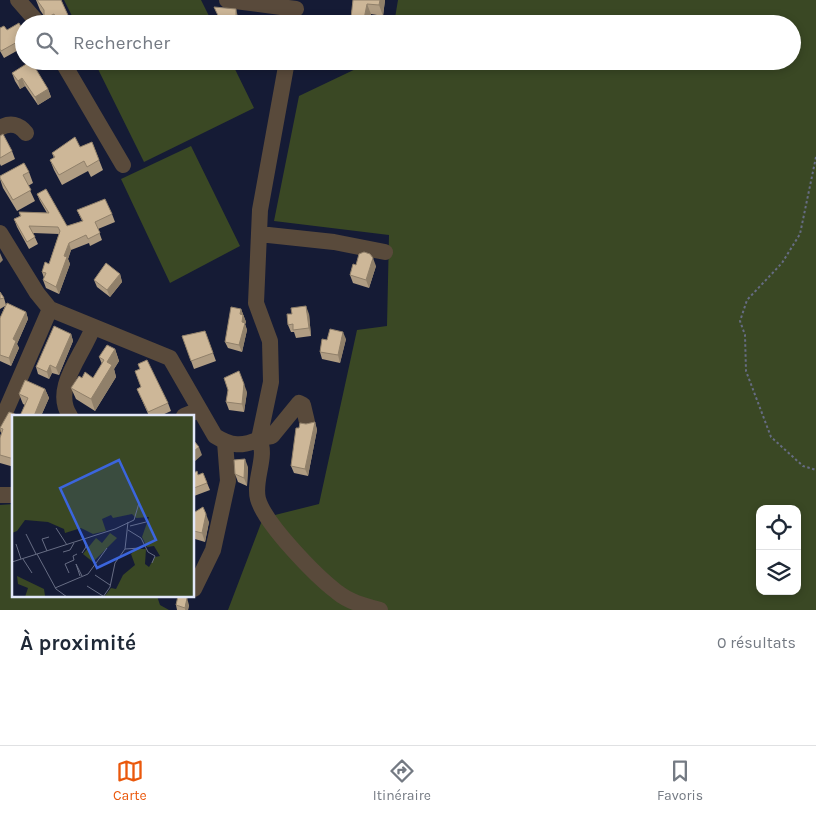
<!DOCTYPE html>
<html lang="fr">
<head>
<meta charset="utf-8">
<style>
	body { margin:0; font-family:Karla,sans-serif; background:#f6f6f7; color:#1f2937 }
	.controls { position:absolute; right:15px; bottom:15px; display:grid; overflow:hidden; border-radius:10px; box-shadow:0 2px 8px #0003 }
	.controls button { width:45px; height:45px; display:grid; place-items:center; padding:0; border:0; border-bottom:1px solid #e0e1e3; background:#fff; color:#1f2937; font:25px sans-serif }
	.list { margin:0; padding:0; list-style:none }
	h2 { display:flex; justify-content:space-between; align-items:center; height:65px; margin:0; padding:0 20px; font-size:21px }
	h2 small { font-size:16px; font-weight:400; color:#747a83 }
	.icon { flex:none; width:28px; height:28px; fill:none; stroke:currentColor; stroke-width:2; stroke-linecap:round; stroke-linejoin:round }
	.map { position:relative; flex:none; width:816px; height:610px; overflow:hidden }
	.search { position:absolute; background:#fff; box-shadow:0 2px 8px #0003; left:15px; right:15px; top:15px; height:55px; display:flex; align-items:center; gap:12px; box-sizing:border-box; padding:0 18px; border-radius:28px; color:#747a83; font-size:19px }
	.sheet { height:135px; background:#fff }
	nav { display:flex; justify-content:space-around; align-items:center; box-sizing:border-box; height:70px; border-top:1px solid #e0e1e3; background:#fff; font-size:14px; color:#747a83 }
	nav a { display:grid; justify-items:center; gap:2px }
	nav .on { color:#ea580c }
	.map>svg:first-child { display:block }
</style>
</head>
<body>
<div class="map">
<svg width="816" height="610" viewBox="0 0 816 610">
	<rect width="100%" height="100%" fill="#151b35"/>
	<path fill="#3a4824" fill-rule="evenodd" d="M64,0H201L213,24H76Z
		M398,0H816V610H228L263,518L319,504L357,330L387,326L389,235L274,221L299,96L364,65L366,61H792V24H394ZM760,509H797V591H760Z
		M94,61H231L254,108L144,162Z
		M191,146L240,246L170,283L121,179Z
		M14,504V596H157L160,605L169,610H0V505Z"/>
	<g fill="none" stroke-linecap="round" stroke-linejoin="round">
		<path stroke="#666c83" stroke-width="2" stroke-dasharray="2.5 2.5" stroke-linecap="butt" d="M816,157L800,234L782,263L747,300L740,321L745,335L746,371L771,437L803,466L816,470"/>
		<path stroke="#594a3b" stroke-width="16" d="M18,0L39,24
			M227,0L296,9
			M62,61L123,165
			M0,128C10,122 19,124 26,133
			M0,233L37,293L50,309L170,358L215,436C231,446 242,447 259,439
			M259,234L334,242L385,252
			M70,416C51,388 84,354 93,327
			M184,416L199,410
			M0,424L50,309
			M261,435L266,437L272,436L299,403L303,405L307,422
			M259,439L271,382L270,341L256,303L260,210L287,61
			M259,439C268,456 253,480 258,499C265,524 316,576 337,592C349,602 365,606 380,610
			M0,495H14
			M194,589L213,550L228,481L225,442"/>
	</g>
	<path fill="#b09d83" d="M36,0H61L72,24H46L44,19V16L40,10Z
		M353,0H385L383,16L371,14L369,24L351,18Z
		M0,28L7,30L24,32V42L20,44L22,48L4,58L0,51Z
		M12,73L48,89L51,97L38,105L25,86L20,89L15,81Z
		M0,136L12,151L15,159L1,166L0,164Z
		M92,142L103,170L91,177L88,171L62,185L54,170L50,160L54,158L52,153L80,147Z
		M29,172L33,183L28,186L35,201L17,211L3,188L0,179V176Z
		M37,194L67,226L82,221L77,210L112,214L115,222L98,229L102,240L90,246L89,243L71,250L68,259L70,264L59,294L46,288L43,280L44,278L42,272L49,264L59,234L33,233L38,244L29,249L17,227L14,219L20,216L19,212L47,213L40,201Z
		M356,265L376,266L369,288L353,283L350,275Z
		M120,274L122,282L110,297L97,287L94,280Z
		M0,292L4,298L6,305L26,312L28,319L17,344L19,348L11,366L0,361V318L5,306L0,309Z
		M241,309L246,322L245,324L247,330L242,352L228,348L225,342Z
		M309,314L311,336L296,338L294,332H291L288,325Z
		M205,331L216,361L194,369L182,336Z
		M71,334L73,341L59,375L52,373L49,379L38,374L36,367Z
		M346,339L340,363L322,359L320,352L327,340Z
		M115,349L119,361L114,369L116,377L95,411L76,399L71,388L82,378H93L102,364L99,357Z
		M135,371L168,403L171,411L160,416H149L137,389L141,387Z
		M45,389L49,398L41,416H20L25,405L23,404L19,394Z
		M247,392L244,412L229,410L226,402Z
		M14,416V467L0,463V438L1,433L0,428Z
		M315,422L317,430L308,476L294,473L291,466L299,428L306,424Z
		M248,467L247,486L238,482L235,474Z
		M194,473L198,475L203,473L210,490L194,496Z
		M194,512L209,522L205,542L195,539L194,535Z
		M176,605H189L188,610H177Z"/>
	<path fill="#90806a" d="M380,0H385L383,16L379,5Z
		M367,4L371,14L369,24H363Z
		M236,9L238,17L239,24H236Z
		M22,78L25,86L20,89L18,81Z
		M48,89L51,97L38,105L35,97Z
		M69,243L71,250L68,259L70,264L59,294L56,287L64,256Z
		M0,253L3,260L0,263Z
		M373,258L376,266L369,288L366,280Z
		M120,274L122,282L110,297L107,290Z
		M306,306L309,314L311,336L309,328Z
		M241,309L246,322L245,324L247,330L242,352L239,345L242,322L240,314Z
		M26,312L28,319L17,344L19,348L11,366L9,358L13,339Z
		M343,332L346,339L340,363L338,355Z
		M71,334L73,341L59,375L56,368Z
		M115,349L119,361L114,369L116,377L95,411L91,399L107,362Z
		M50,365L52,373L49,379L47,372Z
		M244,384L247,392L244,412L242,404Z
		M45,389L49,398L41,416H34Z
		M315,422L317,430L308,476L305,469Z
		M199,447L202,455L194,462V451Z
		M245,459L248,467L247,486L244,478Z
		M206,514L209,522L205,542L202,533Z
		M187,598L189,605L188,610H185V608Z"/>
	<path fill="#cdb798" stroke="#90806a" d="M37,0H61L72,24H59L54,14L44,19V10Z
		M353,0H380L379,5L367,4L363,24H338L339,16L351,18Z
		M214,7L236,9V24H222Z
		M19,23L24,32V34L17,38L19,41L1,51L0,49V28L4,26L7,30Z
		M31,61L48,89L35,97L22,78L18,81L12,73Z
		M3,134L12,151L0,158V136Z
		M75,137L80,147L92,142L99,160L87,167L84,161L59,175L50,160L55,157L52,153Z
		M24,163L29,172L23,175L31,190L13,200L0,178V176Z
		M46,189L67,226L83,221L77,210L105,199L112,214L95,222L100,233L88,239L86,235L69,243L64,256L67,257L56,287L43,280L46,273L42,272L45,262L49,264L60,231L58,227L29,226L35,237L27,242L14,219L21,216L19,212L49,213L37,194Z
		M364,252L370,254L373,258L366,280L350,275L353,264L356,265L359,254Z
		M106,263L120,274L107,290L94,280Z
		M0,292L4,298L0,299Z
		M7,303L26,312L13,339L16,341L9,358L0,355V318Z
		M306,306L309,328L293,330V324L288,325L287,314H292L291,308Z
		M231,307L241,309L240,314L243,315L242,322L245,323L239,345L225,342Z
		M54,326L71,334L56,368L50,365L47,372L36,367Z
		M330,329L343,332L338,355L320,352L322,339L327,340Z
		M205,331L213,353L191,361L182,336Z
		M107,345L115,349L107,362L112,365L91,399L71,388L79,376L82,378L85,372L93,378L104,360L99,357Z
		M147,360L168,403L148,412L137,389L141,387L135,371L140,369L138,364Z
		M239,371L244,384L242,404L226,402L228,390L224,378Z
		M25,380L45,389L34,416H20L28,398L19,394Z
		M9,412L20,416H14V459L0,455V438L3,429L0,428Z
		M315,422L305,469L291,466L296,428H299L300,423L306,424Z
		M194,441L199,447L194,451Z
		M245,459L244,478L235,474L234,460Z
		M197,471L198,475L203,473L207,483L194,488V473Z
		M203,507L206,514L202,533L194,531V512H195Z
		M178,596H182L187,598L185,608L176,605Z"/>
	<g transform="translate(12 415)">
		<rect width="182" height="182" fill="#151b35"/>
		<path d="M0,0H182V182H92L99,173L104,174L111,160L123,150L119,139L124,134H134L133,149L137,152L143,142L148,141L142,131L135,132L130,122L137,102L124,103L120,99L101,103L99,100L90,104L94,116L81,119L69,113L53,118L52,114L36,107L13,105L5,116L0,118ZM98,118L105,123L81,147L71,139L84,123L90,128ZM5,161L32,174L33,181L37,182H13L16,173L6,169Z" fill="#3a4824"/>
		<path fill="none" stroke="#676d84" stroke-width="1" d="M118,111L134,107M44,113L55,130M116,115L129,123L136,137L143,141L140,148M14,119L24,139M4,129L9,144M113,134L128,133M35,136L30,124L37,122M51,137L58,135L62,128M70,138L74,132L72,123M25,139L44,174L55,182M11,144L20,158M0,147L103,114L122,105L127,88M57,158L53,149L62,145L61,141L65,139M83,160L98,170M68,161L64,149L70,161M75,171L91,181M43,173L76,159L95,133M91,182L98,172L103,148L113,134L116,107"/>
		<path fill="#3b65dd" fill-opacity="0.15" stroke="#3b65dd" stroke-width="2.5" d="M107,45L144,125L85,153L48,73Z"/>
		<rect width="182" height="182" fill="none" stroke="#e2e8fa" stroke-width="2.5"/>
	</g>
</svg>
<div class="controls">
<button><svg class="icon" aria-label="locate" viewBox="0 0 24 24"><circle cx="12" cy="12" r="6"/><path d="M12 2v4M12 18v4M2 12h4M18 12h4"/></svg></button>
<button><svg class="icon" aria-label="layers" viewBox="0 0 24 24"><path d="M12 4l9 5-9 5-9-5zM3 14l9 5 9-5"/></svg></button>
</div>
<div class="search"><svg class="icon" aria-label="search" viewBox="0 0 24 24"><circle cx="10" cy="10" r="6"/><path d="M15 15l6 6"/></svg>Rechercher</div>
</div>
<section class="sheet">
<h2>À proximité<small>0 résultats</small></h2>
<ul class="list">
</ul>
</section>
<nav>
<a class="on"><svg class="icon" aria-label="map" viewBox="0 0 24 24"><path d="M3 6l6-2 6 2 6-2v14l-6 2-6-2-6 2zM9 4v14M15 6v14"/></svg>Carte</a>
<a><svg class="icon" aria-label="directions" viewBox="0 0 24 24"><path d="M12 3l9 9-9 9-9-9zM9 14v-3h6M13 9l2 2-2 2"/></svg>Itinéraire</a>
<a><svg class="icon" aria-label="saved" viewBox="0 0 24 24"><path d="M7 4h10v16l-5-4-5 4z"/></svg>Favoris</a>
</nav>
</body>
</html>
